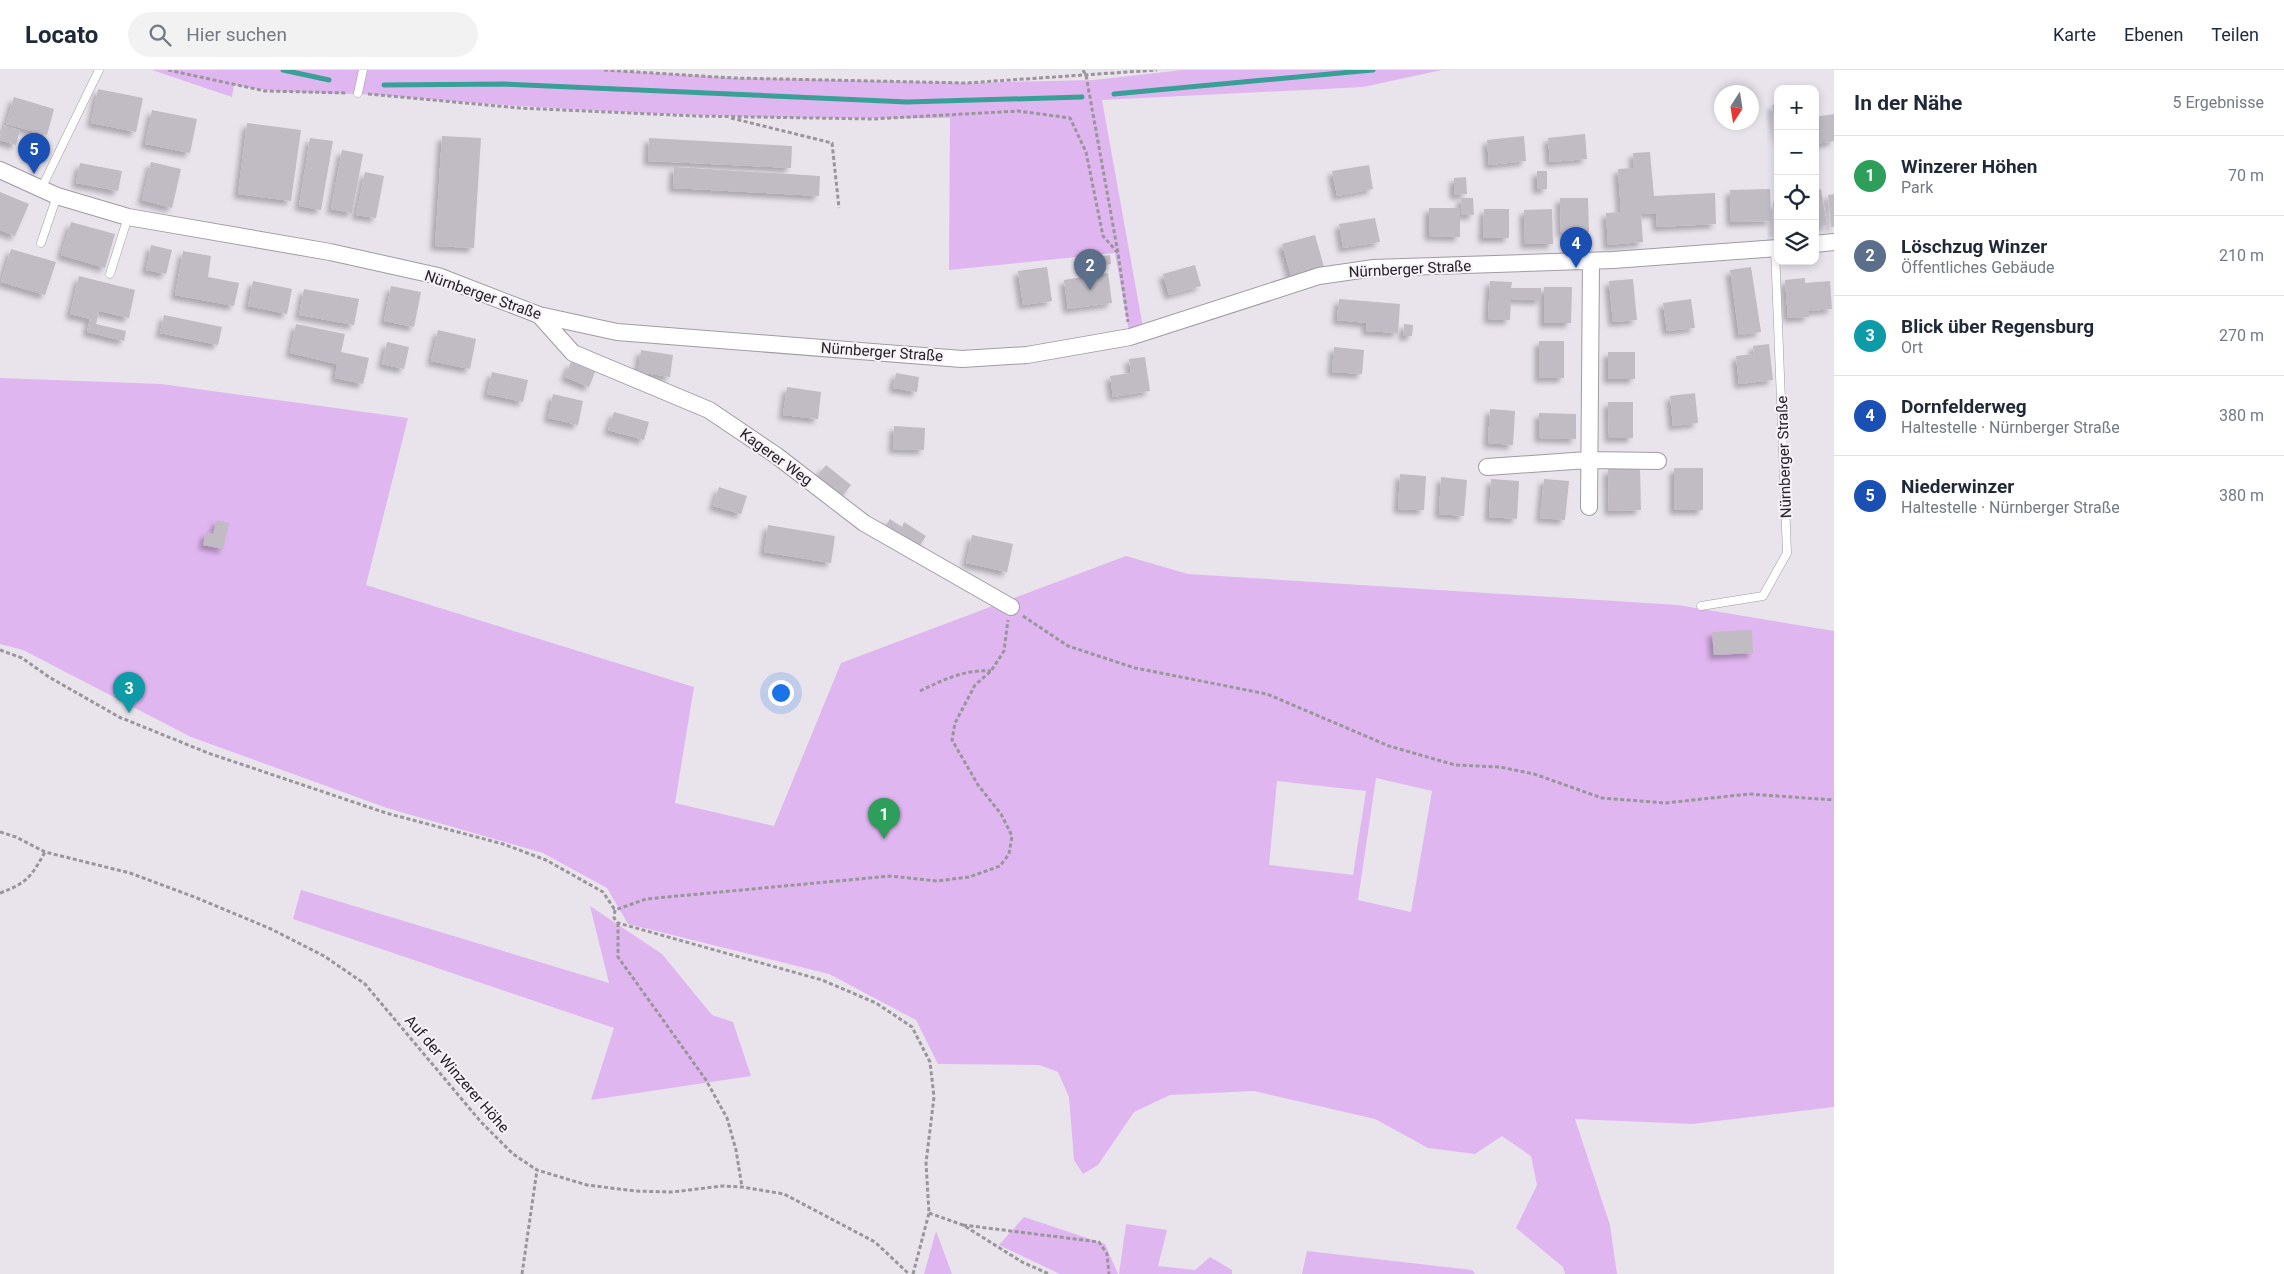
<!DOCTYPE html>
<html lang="de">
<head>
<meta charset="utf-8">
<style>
	body { margin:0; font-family:Roboto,sans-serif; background:#f2f2f3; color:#1f2937 }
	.controls { position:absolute; right:15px; top:15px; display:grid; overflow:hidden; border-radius:10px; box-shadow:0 2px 8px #0003 }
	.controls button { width:45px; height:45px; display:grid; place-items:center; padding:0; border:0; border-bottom:1px solid #e0e1e3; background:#fff; color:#1f2937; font:25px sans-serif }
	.compass { position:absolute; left:1714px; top:15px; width:45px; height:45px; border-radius:50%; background:#fff; box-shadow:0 2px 8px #0003; rotate:192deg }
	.you { position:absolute; left:780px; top:622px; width:18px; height:18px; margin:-12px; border:4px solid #fff; border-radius:50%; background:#1a73e8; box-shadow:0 0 0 8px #1a73e833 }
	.badge { display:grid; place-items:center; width:32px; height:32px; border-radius:50%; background:#15635d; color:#fff; font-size:16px; font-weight:700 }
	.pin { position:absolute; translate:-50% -41px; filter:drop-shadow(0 1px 2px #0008) }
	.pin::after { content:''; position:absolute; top:26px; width:18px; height:15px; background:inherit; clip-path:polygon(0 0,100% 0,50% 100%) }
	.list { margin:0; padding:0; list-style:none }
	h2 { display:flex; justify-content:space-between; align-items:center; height:65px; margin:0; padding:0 20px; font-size:21px }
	h2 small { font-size:16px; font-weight:400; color:#747a83 }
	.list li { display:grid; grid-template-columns:32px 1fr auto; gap:15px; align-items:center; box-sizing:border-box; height:80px; padding:0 20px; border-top:1px solid #e0e1e3 }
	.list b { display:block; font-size:19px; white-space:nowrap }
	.list p { margin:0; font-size:16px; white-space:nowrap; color:#747a83 }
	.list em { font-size:16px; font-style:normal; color:#747a83 }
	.icon { flex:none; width:28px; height:28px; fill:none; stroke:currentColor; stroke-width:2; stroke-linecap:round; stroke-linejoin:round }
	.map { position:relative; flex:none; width:1834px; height:1204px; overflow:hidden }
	header { display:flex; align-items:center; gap:30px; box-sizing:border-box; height:70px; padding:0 25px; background:#fff; border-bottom:1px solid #e0e1e3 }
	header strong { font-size:24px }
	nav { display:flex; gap:28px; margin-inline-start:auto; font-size:18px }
	.search { width:350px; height:45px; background:#f2f2f3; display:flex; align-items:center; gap:12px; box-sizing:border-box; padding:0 18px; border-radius:28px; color:#747a83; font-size:19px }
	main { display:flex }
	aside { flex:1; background:#fff }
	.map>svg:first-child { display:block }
</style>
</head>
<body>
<header>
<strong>Locato</strong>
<div class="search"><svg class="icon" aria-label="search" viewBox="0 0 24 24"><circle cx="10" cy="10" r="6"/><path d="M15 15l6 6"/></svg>Hier suchen</div>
<nav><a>Karte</a><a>Ebenen</a><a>Teilen</a></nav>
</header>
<main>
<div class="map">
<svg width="1834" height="1204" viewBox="0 0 1834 1204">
	<defs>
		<filter id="shadow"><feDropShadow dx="-4.5" dy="4.5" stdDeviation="2.5" flood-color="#0004"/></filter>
	</defs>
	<rect width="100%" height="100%" fill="#e9e4ec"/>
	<path fill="#e0b6f0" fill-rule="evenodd" d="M152,0H604L734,8L966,13L1094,10L1182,0H1442L1363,17L1102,30L1144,263L1130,267L1115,183L949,200L950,48C763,50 578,43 392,26C340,21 286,26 234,15L232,27Z
		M0,308L161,314L408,348L366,515L694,617L675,733L774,756L841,593L1126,486L1188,504L1678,535L1834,561V1037L1692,1054L1575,1049L1610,1155L1617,1204H1565L1563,1197L1516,1158L1537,1115L1531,1086L1502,1066L1475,1084L1428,1078L1375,1049L1254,1021L1170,1025L1134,1042L1098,1095L1083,1104L1074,1090L1069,1027L1058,1002L1039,995L938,994L916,950L829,904L628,854L607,818L543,783L387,738L191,667L23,580L0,574ZM1376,708L1432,721L1411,842L1358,830ZM1277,711L1366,721L1353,805L1269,795Z
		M301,820L609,913L590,836L662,884L712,945L733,952L751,1006L591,1030L614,958L293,849Z
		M1024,1147L1105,1174L1118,1204H1060L999,1175Z
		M1126,1154L1167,1160L1158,1196L1195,1200L1210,1187L1232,1200V1204H1119Z
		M936,1161L952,1204H924Z
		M1307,1181L1472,1200L1475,1204H1302Z"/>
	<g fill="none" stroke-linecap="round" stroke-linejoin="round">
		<path stroke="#39a098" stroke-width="5" d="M283,0L329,10
			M384,15L505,14L907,32L1082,27
			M1114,24L1373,0"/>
	</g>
	<path fill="#c1bbc3" filter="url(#shadow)" d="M98,19L143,28L136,62L91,53Z
		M14,27L54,39L47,65L6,54Z
		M1778,34V69H1777L1772,35Z
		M152,40L197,49L190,83L145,74Z
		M1834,44V71L1816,74L1815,47Z
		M247,53L301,60L291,131L238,124Z
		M2,55L20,60L16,75L0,70Z
		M1585,64L1587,89L1550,92L1548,68Z
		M442,66L481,68L474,178L435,176Z
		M1524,66L1526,91L1489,95L1487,70Z
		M310,68L333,71L321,140L299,136Z
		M649,68L792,76L791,98L648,91Z
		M342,80L363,84L352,143L331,139Z
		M1650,82L1654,126L1715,123L1716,154L1657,157L1656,143L1641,144L1643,172L1608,175L1606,143L1621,142L1618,99L1634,98L1633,83Z
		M151,92L181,99L172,138L142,130Z
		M80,93L122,101L118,121L76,113Z
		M1369,95L1373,119L1337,126L1332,101Z
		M674,97L820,106L819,126L673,118Z
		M1537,101H1547V119H1537Z
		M365,102L384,106L376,148L356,145Z
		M1466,107L1467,124L1454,125V108Z
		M1770,119L1771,151L1731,152L1730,120Z
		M1821,119L1827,155L1815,157V121Z
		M0,122L29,134L15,166L0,160Z
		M1834,124V157H1831L1828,125Z
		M1461,128H1473L1474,145H1462Z
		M1560,128H1588L1589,162L1561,163Z
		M1773,132L1778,133V164H1775Z
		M1429,138H1460V167L1429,166Z
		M1484,139H1509V168H1483Z
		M1552,139L1553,174H1525L1524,140Z
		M1375,148L1380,172L1343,178L1339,154Z
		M71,152L115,164L105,198L61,185Z
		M1315,165L1324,197L1291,206L1282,174Z
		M151,175L172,180L166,204L146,200Z
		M11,179L56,192L45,225L1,212Z
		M183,181L211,186L208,207L239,213L234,236L175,225Z
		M1110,185L1111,194L1099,196L1098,187Z
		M1195,195L1201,216L1169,225L1163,204Z
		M1047,197L1052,231L1023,235L1018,201Z
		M1751,197L1761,262L1739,265L1730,200Z
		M1108,203L1112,233L1068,239L1064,210Z
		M79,206L135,220L129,248L99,241L96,254L126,261L124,271L87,262L90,249L70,244Z
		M1805,208V213L1830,211L1832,239L1809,241V247L1788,248L1785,210Z
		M1633,209L1637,250L1613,252L1609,211Z
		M253,211L292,219L287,244L248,236Z
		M1490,211L1512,212L1511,218H1541V230L1511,229L1510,250L1488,249Z
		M391,216L421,222L414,257L384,251Z
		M1544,217H1572L1571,253H1544Z
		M304,219L359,229L354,255L299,245Z
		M1339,229L1400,234L1398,263L1366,261L1367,253L1337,250Z
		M1691,229L1695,258L1667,261L1663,233Z
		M164,245L222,257L218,275L160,263Z
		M296,254L345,264L341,282L369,288L363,314L335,308L337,294L290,283Z
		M1404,254L1413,255L1412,266H1403Z
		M438,260L476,269L470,299L431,291Z
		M1539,271H1564V308H1539Z
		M387,272L409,277L404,299L382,294Z
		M1769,274L1773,310L1739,314L1736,286L1754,284L1753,276Z
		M1334,277L1364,280L1362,304L1332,302Z
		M641,280L673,285L670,307L638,302Z
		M1608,282H1635V309H1608Z
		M1145,287L1150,321L1113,327L1110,306L1131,303L1129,289Z
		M571,292L595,302L589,317L565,307Z
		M492,302L528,310L523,332L487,324Z
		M896,303L919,307L917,322L893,318Z
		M787,317L821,322L818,349L783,345Z
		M1695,323L1698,353L1673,356L1670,326Z
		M553,324L583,331L578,355L548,348Z
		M1608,332H1633V368H1609Z
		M1490,339L1515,341L1513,375L1488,373Z
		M614,342L649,352L644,370L608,360Z
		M1539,343L1576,344V369L1539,368Z
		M894,356L925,358L924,380L893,379Z
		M826,395L851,415L840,429L815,409Z
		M1674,398H1703V440H1674Z
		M1608,399H1640L1641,440L1609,441Z
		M1400,404L1426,406L1424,440L1398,439Z
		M1441,407L1467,410L1464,446L1439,444Z
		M1491,409L1519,411L1517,449L1489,447Z
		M1544,409L1569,411L1565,450L1540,448Z
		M719,417L747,426L741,444L713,436Z
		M890,449L902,457L904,452L926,466L917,480L883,459Z
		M217,450L229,453L223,479L203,475L206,462L213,464Z
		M768,455L835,466L831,493L764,482Z
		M972,465L1013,474L1007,502L966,493Z
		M1752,560L1753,583L1714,585L1712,562Z"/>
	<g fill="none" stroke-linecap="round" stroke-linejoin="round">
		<g stroke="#a19ba3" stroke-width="9">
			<path id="lane" d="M358,23L363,0
				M41,119L99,0
				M41,173L57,126
				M110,204L128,147
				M1701,536L1763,526L1787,483L1775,178"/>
		</g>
		<g stroke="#a19ba3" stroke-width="18">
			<path id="street" d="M0,100L57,126L128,147L330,182L438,206L539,245L617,262L962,289L1027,285L1130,267L1319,206L1374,198L1613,190L1778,178
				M1815,174L1834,172
				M539,245L573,283L709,340L777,386L864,453L1011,537
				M1487,397L1588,390L1658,391
				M1589,437L1591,191"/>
		</g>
		<path stroke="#99959b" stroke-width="3" stroke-dasharray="4 2.5" stroke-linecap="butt" d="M168,0L265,21L347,23
			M604,0L734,8L966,13L1157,0
			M1083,0L1086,5L1118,183L1128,252
			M368,24L519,38L695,46L873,49L1018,41L1070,48L1086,82L1103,166L1118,183
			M731,48L832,73L839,138
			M1023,546L1068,576L1135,598L1267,624L1389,676L1455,695L1500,697L1534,704L1602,728L1665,733L1749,724L1834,730
			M0,580L22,588L49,607L119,647L208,683L386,743L503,774L546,790L603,822L615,840
			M920,621C943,610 965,599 991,601
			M0,762L16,767L45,782L130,803L197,828L271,859L324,886L365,914L481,1052L513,1084L537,1100L587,1115L635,1121L672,1122L723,1116L742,1117L784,1124L875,1172L909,1204
			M0,823C27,813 31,807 45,782
			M618,853V887L706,1010L727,1048L736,1080L742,1117
			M929,1143L963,1155L1022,1192L1049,1204
			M963,1155L1099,1172L1107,1184L1109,1204
			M522,1204L537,1100
			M913,1204L929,1143L926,1093L934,1027L930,992L912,957L876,933L822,910L618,853L614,848L615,840L646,829L890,806L937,811L969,807L1000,796L1009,784L1012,766L1001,744L978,715L952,670L955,653L975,615L991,601L1004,581L1008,550"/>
		<use href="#lane" stroke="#fff" stroke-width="8"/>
		<use href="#street" stroke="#fff" stroke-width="16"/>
	</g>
	<g text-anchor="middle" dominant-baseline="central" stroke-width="4" stroke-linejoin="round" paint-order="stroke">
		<g font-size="15" fill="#252326" stroke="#f7f1f9">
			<text transform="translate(1410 199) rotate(-3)">Nürnberger Straße</text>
			<text transform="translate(483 225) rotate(19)">Nürnberger Straße</text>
			<text transform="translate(882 282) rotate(4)">Nürnberger Straße</text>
			<text transform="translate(776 387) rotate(36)">Kagerer Weg</text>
			<text transform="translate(1784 387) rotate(-92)">Nürnberger Straße</text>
			<text transform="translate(457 1004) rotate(49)">Auf der Winzerer Höhe</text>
		</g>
	</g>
</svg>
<div class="controls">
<button>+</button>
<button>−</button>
<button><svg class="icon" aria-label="locate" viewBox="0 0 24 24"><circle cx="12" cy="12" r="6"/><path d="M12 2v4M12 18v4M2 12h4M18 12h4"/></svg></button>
<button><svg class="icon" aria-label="layers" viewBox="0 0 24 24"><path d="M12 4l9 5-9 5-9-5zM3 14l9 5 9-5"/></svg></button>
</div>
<svg class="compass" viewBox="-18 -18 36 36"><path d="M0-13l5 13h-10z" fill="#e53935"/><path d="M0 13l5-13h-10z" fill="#747a83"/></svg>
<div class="you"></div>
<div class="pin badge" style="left:884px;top:769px;background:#2e9e5b">1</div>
<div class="pin badge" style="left:1090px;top:220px;background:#5c6f8a">2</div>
<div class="pin badge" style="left:129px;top:643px;background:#0f9aa8">3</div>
<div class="pin badge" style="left:1576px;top:198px;background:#1a4fb4">4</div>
<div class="pin badge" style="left:34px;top:104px;background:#1a4fb4">5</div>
</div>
<aside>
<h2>In der Nähe<small>5 Ergebnisse</small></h2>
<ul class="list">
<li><span class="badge" style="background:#2e9e5b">1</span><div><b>Winzerer Höhen</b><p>Park</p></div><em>70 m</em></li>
<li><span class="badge" style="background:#5c6f8a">2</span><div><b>Löschzug Winzer</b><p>Öffentliches Gebäude</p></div><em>210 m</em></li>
<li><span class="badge" style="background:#0f9aa8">3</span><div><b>Blick über Regensburg</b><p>Ort</p></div><em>270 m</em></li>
<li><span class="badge" style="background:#1a4fb4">4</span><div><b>Dornfelderweg</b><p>Haltestelle · Nürnberger Straße</p></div><em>380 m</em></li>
<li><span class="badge" style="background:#1a4fb4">5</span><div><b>Niederwinzer</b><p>Haltestelle · Nürnberger Straße</p></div><em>380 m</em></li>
</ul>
</aside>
</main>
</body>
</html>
